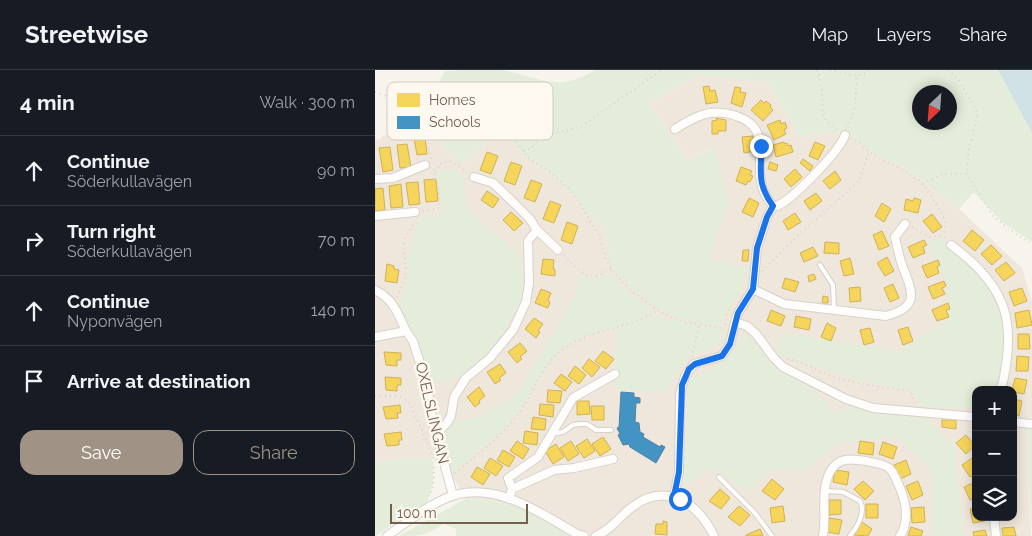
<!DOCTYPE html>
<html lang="en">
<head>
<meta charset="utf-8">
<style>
	body { margin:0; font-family:Raleway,sans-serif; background:#20242c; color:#f1f3f6 }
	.controls { position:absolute; right:15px; bottom:15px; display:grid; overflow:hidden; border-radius:10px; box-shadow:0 2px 12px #0003 }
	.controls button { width:45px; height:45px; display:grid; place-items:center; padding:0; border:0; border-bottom:1px solid #363941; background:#171b24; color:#f1f3f6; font:25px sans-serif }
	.compass { position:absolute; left:537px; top:15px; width:45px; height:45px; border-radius:50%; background:#171b24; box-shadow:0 2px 12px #0003; rotate:205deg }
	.scale { position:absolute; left:15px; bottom:12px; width:138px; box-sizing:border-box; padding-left:5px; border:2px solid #735e4f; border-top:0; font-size:14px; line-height:18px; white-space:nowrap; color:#735e4f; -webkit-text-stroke:4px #fdf9f0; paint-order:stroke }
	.stop { position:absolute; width:15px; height:15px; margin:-11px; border:4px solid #1a73e8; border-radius:50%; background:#fff }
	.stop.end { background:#1a73e8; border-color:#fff; box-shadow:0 1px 5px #0008 }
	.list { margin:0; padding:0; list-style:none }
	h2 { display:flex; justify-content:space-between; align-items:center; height:65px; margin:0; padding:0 20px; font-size:21px }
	h2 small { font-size:16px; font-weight:400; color:#9ea1a6 }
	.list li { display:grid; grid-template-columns:32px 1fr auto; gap:15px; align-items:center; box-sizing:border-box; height:70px; padding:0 20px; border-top:1px solid #363941 }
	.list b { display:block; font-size:19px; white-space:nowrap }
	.list p { margin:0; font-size:16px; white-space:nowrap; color:#9ea1a6 }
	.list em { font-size:16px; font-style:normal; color:#9ea1a6 }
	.actions { display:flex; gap:10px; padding:15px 20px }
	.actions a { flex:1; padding:11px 0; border:1px solid #a19286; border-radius:15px; text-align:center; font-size:18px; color:#a19286 }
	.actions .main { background:#a19286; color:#fff }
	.icon { flex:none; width:28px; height:28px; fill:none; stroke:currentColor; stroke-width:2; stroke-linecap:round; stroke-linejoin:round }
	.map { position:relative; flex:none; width:657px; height:466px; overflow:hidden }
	header { display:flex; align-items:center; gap:30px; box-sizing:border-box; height:70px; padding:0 25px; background:#171b24; border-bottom:1px solid #363941 }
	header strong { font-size:24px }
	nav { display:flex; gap:28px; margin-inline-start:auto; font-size:18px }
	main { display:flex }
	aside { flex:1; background:#171b24 }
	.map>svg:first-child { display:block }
</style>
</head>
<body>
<header>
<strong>Streetwise</strong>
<nav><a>Map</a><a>Layers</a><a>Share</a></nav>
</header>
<main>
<aside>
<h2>4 min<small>Walk · 300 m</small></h2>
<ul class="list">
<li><svg class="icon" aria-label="ahead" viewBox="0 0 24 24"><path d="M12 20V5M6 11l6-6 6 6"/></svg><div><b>Continue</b><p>Söderkullavägen</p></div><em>90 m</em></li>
<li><svg class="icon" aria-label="right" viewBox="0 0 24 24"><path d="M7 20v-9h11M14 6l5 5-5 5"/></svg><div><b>Turn right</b><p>Söderkullavägen</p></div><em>70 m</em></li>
<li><svg class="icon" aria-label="ahead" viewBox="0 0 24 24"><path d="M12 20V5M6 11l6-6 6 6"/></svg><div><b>Continue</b><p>Nyponvägen</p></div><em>140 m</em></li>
<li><svg class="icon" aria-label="arrive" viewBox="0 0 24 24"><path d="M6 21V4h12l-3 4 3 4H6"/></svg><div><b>Arrive at destination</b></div></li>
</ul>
<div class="actions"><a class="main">Save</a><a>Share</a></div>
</aside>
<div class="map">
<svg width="657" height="466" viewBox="0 0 657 466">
	<rect width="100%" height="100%" fill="#f7f4ed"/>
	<path fill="#efe7db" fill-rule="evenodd" d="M322,5L393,12L425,67L450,61L476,64L496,83L531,98L584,139L647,198L657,232V346L652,359L656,466H199L134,432L92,428L75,404L56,387L26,389L0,394V69L3,70L49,38L64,42L67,76L87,93L129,61L144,80L188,113L214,147L226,153L235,185L338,78L312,90L274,33ZM601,320H638V447H601Z"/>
	<path fill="#e3edd9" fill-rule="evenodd" d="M89,0C100,0 113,0 124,0C163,5 180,25 220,0H623L657,63V172L627,152L599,122L584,139L531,98L496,83L476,64L450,61L425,67L393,12L322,5L274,33L312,90L339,78L355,131L333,190L373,197L366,220L355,237L346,255C303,257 252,225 232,188L235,185L226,153L214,147L188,113L144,80L129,61L87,93L67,76L64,42L49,38L70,1ZM544,22H574V52H544Z
		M81,100L89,110L90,129L97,144L145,185C146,202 149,221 143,238C137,254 104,296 90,303C80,308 67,310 56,313L23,234L32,211V185L44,147L68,143L62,102Z
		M564,167L607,205L624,239L629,272L626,310L620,320H601V337H549L536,321L475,308L402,284L407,263L523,281L574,250L572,215L552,174Z
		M234,204L276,240L264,251L206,268L186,279L166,306L144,342L126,362L76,404C68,379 59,373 78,351L84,352L105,346L118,337L134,331L150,311L159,294L166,286L172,272L188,249L187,246L200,226L205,206L218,209Z
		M279,244L289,248L349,259C347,284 332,277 316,286C303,294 297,310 293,323L241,320L240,261Z
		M371,263L398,294L443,323L458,343L475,337L552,349L580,378L589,466H558L557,401L520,366L464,373L431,400H398L370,421L335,397L307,418L314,310L345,295Z
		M652,357H657V466L651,359Z
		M56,387C60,401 59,418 52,432L0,466V394L26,389Z
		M92,428L134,432L199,466H81V459L68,454C53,466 44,466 24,466Z"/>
	<path fill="#d0e2e6" d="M623,0H657V63Z"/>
	<path fill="#f6d55c" stroke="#cfb158" d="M334,16L335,21L340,20L343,32L331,34L328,17Z
		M360,17L366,18L365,22L371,23L367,37L356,33Z
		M386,30L389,33L391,31L396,35L395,37L398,40L388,51L376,40Z
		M341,48L351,50V61H343V64H337V51L342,50Z
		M405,50L406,54L410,52L412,58L409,60L411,64L399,70L392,55Z
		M49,60L52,84L42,85L38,62Z
		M378,66L380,81L369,83L367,67Z
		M409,72L410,74L412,73L413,76L416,75L418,82L401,87L398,75Z
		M440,72L450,76L443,90L434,86Z
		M32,74L36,97L25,98L22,75Z
		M15,77L18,100L8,102L4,78Z
		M112,82L123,86L116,104L105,100Z
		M428,89L438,96L435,101L425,93Z
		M136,92L147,96L140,115L129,111Z
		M395,92L403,95L401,101L393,99Z
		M366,97L377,101L375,105L378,106L375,112L373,111L371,115L361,111Z
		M420,99L427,107L416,117L409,109Z
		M460,101L466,110L455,119L448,111Z
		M61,109L63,131L51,132L49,110Z
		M156,110L167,114L160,132L149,128Z
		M43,112L45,134L34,135L31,113Z
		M26,114L28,137L16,138L14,116Z
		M8,118L10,140L0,141V119Z
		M112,121L124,129L118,138L106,130Z
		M441,123L447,131L435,140L429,131Z
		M374,128L384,133L378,147L367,142Z
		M539,128L546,130L543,143L529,140L531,129L538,131Z
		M175,131L186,135L179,153L168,149Z
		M507,133L516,139L509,152L500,146Z
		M136,142L148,153L139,161L128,150Z
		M420,143L426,152L413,160L408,151Z
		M557,144L567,157L558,163L548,151Z
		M192,152L203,156L197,174L186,170Z
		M597,160L609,170L600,181L588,171Z
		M507,161L514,176L504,180L498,165Z
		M549,170L552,175L548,177L550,183L538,188L533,177Z
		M450,172L464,173V184L449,183Z
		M616,175L627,186L617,195L606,184Z
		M438,177L443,186L429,192L425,183Z
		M368,180H374L373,191H367Z
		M512,187L519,201L510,206L502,193Z
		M475,188L479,204L469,206L465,191Z
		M168,189L179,190L178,199H180V206L166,204Z
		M563,190L565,195L562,197L564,203L552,208L547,196Z
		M631,192L640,203L629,211L620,200Z
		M12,194L19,196V199L24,200L22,213L10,211Z
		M439,204L441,209L434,212L433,206Z
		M410,208L424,212L420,222L407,218Z
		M569,211L571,216L567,218L570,224L558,229L553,217Z
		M518,214L524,228L515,232L509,218Z
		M485,217L486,231L475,232L474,218Z
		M647,218L652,231L639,236L634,222Z
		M166,219L176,223L173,230L175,232L173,238L160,233Z
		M448,226L453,227V233H447Z
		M573,233L575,239L571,240L574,247L562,251L557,240Z
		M396,240L410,246L406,256L392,251Z
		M654,240L657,255L642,258L640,243Z
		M421,246L436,249L434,260L419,257Z
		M159,248L168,254L163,261L165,262L161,268L150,259Z
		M452,253L461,258L456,271L446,267Z
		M533,257L538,271L528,275L523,260Z
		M495,258L499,272L489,275L485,260Z
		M643,264H654L655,279H643Z
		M145,273L152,281L145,287L147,289L142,293L133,282Z
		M228,281L239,289L231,299L220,291Z
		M9,282L26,283V290H22V296L11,295Z
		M642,286L654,287L653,301H641Z
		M214,289L225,297L217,307L207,298Z
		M125,294L131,303L124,308L126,310L120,314L112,302Z
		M200,296L211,305L204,314L193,306Z
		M186,304L197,312L190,321L179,313Z
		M10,307L26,308V315H22V321L11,320Z
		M640,308L652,310L649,324L638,322L637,320Z
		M104,317L110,326L104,331L105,333L100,337L92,327Z
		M173,320L187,321L185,333L172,332Z
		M638,329L647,331L644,346L638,344Z
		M202,331H214L215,344L202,345Z
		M165,334L179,335L178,347L164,345Z
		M25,335L26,343H22L23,348L11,349L8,337Z
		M216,336H229V350H217Z
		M158,347L171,349L170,360L156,359Z
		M567,350H581V359L567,357Z
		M150,361L163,363L162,375L148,373Z
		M26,362L27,370H24V375L12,376L9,364Z
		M591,365L600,376L591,384L581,373Z
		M228,367L236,379L225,386L217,374Z
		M212,369L220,381L209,388L201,376Z
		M142,371L154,379L148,389L135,381Z
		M196,371L204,384L193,391L185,378Z
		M485,371L499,373L498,385L483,383Z
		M508,372L522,377L518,389L504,384Z
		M181,374L189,387L178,394L170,381Z
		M128,380L140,387L134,397L122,390Z
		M115,388L128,396L121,406L109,398Z
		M597,388L601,394V403L595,407L587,395Z
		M531,390L536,404L525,409L519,395Z
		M102,397L115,404L108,415L96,407Z
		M460,400L474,402L472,415L458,412Z
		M397,409L409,419L400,430L387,421Z
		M488,411L499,421L490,430L479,419Z
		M543,411L548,425L537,430L531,416Z
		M600,412L601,428L595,430L589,417Z
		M345,419L355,428L346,439L334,431Z
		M454,430H466V444L454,445Z
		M491,434H503V448H491Z
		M364,436L375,445L365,456L353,447Z
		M408,436L410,451L397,453L395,438Z
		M549,437L550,452L537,453L536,438Z
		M601,438V447H609L610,451L598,453L595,439Z
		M454,448L467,450L464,464L452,462Z
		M288,451L292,452V465L280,464L281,454H288Z
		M487,452L497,459L493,466L479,465Z
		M536,457L548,461L546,466H533Z
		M639,457L641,466H628L627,458Z
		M385,459L388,466H371V465Z
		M610,460L612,466H599L598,462Z"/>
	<path fill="#4393c3" stroke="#5183a0" d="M246,322L259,323V327L265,328V333H261L260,352L264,353L265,362L269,364L268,367L285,377L286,375L290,377L281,393L255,377L254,374L248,375L243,365L245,364L242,358L244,357Z"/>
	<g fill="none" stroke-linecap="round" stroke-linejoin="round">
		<g stroke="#d6d1cb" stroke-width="6">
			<path id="lane" d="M445,195L458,215L459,239
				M177,364L188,362L198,355L205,354H212L221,360H236
				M344,407L380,443L397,466
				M450,421L468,422L485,431C491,443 483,456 475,466"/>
		</g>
		<g stroke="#d6d1cb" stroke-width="10">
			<path id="street" d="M300,59C319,47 335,38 358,45C397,56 381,84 386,112C387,121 392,128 398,136H402C418,129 465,81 470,65
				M99,107L118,113L136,130L155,149L162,160L183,180
				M0,109L18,108L50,95
				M0,146L40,142
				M576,175C632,216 643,252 626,320
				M378,219L409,234L511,246C546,237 537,221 527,195C524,186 522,176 520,167L530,154
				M0,220C19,230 22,242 31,261L0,267
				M360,252L363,243L378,219L382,178L392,147L398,136
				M31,261L38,271L52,315L57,348L78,426
				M638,352L657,354
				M60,360L66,359L72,353L76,346L79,327L91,308L115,288L138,260L151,232L154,213L153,171L162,160
				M137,419L179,400L199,398L238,389
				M299,426L304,402L305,324L310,306L319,294L347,286L355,274L360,252L372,256L381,264L399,288L408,297L471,329L498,338L601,347
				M134,429L137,419L133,408L163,387L198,328L240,304
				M619,447L621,466
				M12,466C31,453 51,436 74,427C119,410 164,442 202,464L209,466
				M221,466C236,460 244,447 257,437C291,411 323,433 339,466
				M448,466C452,445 445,421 455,402C458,396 464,391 470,390C478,388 508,393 514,398C518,401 520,407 522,411C530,428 536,449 525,466"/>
		</g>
		<path stroke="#d9d4d0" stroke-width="2" stroke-dasharray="1 4" stroke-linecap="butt" d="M442,0C444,6 446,13 447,20C449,41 442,46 463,61
			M455,0L482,6L498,0
			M573,0L583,9L603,43L594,78L592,104
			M0,22L30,33L49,38L108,45L120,49L126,53L154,88L175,102L193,118L202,129L224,166L231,189L236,199L243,207L259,223L289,244L311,252L349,259
			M473,58L480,37L482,6
			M476,68L484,72L494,82L532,102L548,114L565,140L571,153L569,166L571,169
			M149,81L158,77L166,66L206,57L286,0
			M56,89C50,59 52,63 70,40
			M60,102L65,94L75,91L92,102
			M548,114L568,104H592L617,145L635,160L657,174
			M48,141L64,138V121L58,98
			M537,157L555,167L569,166
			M189,185C206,202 212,214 236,199
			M387,201L417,171L485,110L494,82
			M22,227L31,206L29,176L31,168L40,151
			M350,255L353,242L356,238
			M317,287L324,255
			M412,289C426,291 438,299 452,304C478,314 507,317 535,321L541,335
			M0,326C13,326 27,324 36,335C49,370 67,387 55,426
			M80,403C101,385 125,368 142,346C157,326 167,294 187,280C215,259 252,259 282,241"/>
		<use href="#lane" stroke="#fefdfc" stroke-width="4"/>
		<use href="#street" stroke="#fefdfc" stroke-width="8"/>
	</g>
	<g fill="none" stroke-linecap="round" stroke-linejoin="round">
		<path stroke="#1a73e8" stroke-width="6" d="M305,429L299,426L304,402L307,315L314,299L320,294L347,286L355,274L363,243L378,219L382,178L392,147L398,136C381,112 387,103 386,76"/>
	</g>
	<g text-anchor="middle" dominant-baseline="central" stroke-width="5" stroke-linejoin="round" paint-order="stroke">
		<g font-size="15" fill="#735e4f" stroke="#fdf9f0">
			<text transform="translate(57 343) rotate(77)">OXELSLINGAN</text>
		</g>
	</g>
	<rect x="12" y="12" width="166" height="58" rx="8" fill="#fdf9f0" stroke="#d4cac0" stroke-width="1"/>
	<rect x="22" y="23" width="23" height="14" fill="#f6d55c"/>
	<rect x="22" y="46" width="23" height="13" fill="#4393c3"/>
	<g font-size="14" fill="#735e4f">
		<text x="54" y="35">Homes</text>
		<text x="54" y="57">Schools</text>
	</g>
</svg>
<div class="controls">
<button>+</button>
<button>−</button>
<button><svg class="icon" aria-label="layers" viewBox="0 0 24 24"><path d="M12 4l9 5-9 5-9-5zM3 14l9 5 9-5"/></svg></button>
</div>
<svg class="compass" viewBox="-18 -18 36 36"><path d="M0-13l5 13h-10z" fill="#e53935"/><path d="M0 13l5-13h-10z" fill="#9ea1a6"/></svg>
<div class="scale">100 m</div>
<div class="stop" style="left:305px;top:429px"></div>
<div class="stop end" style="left:386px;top:76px"></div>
</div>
</main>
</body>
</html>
